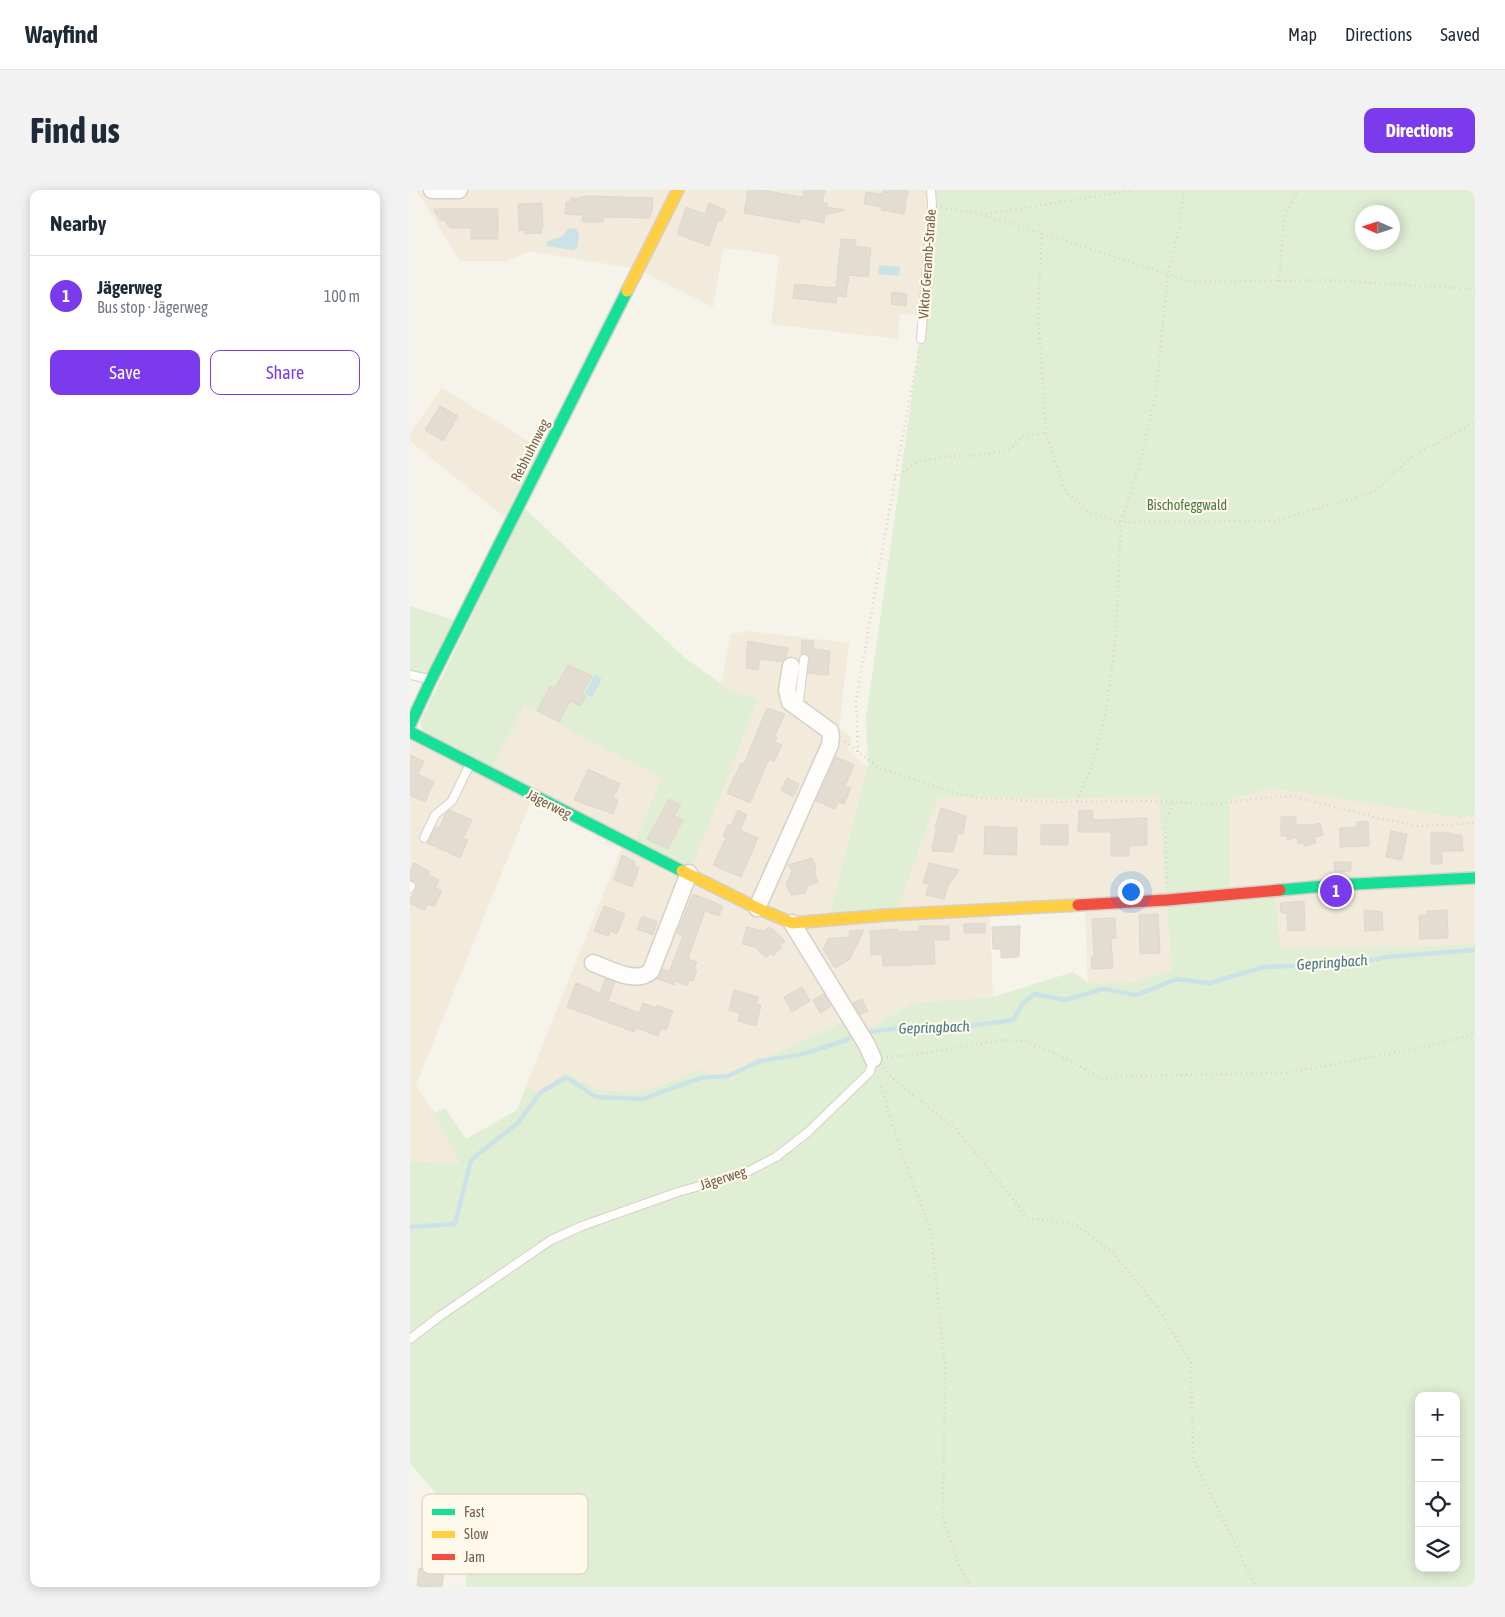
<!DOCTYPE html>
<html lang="en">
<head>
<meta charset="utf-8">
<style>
	body { margin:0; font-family:"Asap Condensed",sans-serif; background:#f2f2f3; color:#1f2937 }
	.controls { position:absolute; right:15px; bottom:15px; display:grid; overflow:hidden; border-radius:10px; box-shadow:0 2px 12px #0003 }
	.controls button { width:45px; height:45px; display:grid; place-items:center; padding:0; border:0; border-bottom:1px solid #e0e1e3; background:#fff; color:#1f2937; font:25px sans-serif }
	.compass { position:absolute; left:945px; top:15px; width:45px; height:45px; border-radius:50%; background:#fff; box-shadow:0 2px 12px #0003; rotate:273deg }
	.you { position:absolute; left:720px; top:701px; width:18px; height:18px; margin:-12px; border:4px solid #fff; border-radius:50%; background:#1a73e8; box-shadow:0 0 0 8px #1a73e833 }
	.badge { display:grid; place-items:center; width:32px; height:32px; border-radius:50%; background:#7c3aed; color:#fff; font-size:16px; font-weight:700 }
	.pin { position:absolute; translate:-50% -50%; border:2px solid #fff; box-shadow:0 1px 5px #0006 }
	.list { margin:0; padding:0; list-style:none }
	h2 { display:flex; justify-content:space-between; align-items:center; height:65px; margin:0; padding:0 20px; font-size:21px }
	h2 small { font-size:16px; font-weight:400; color:#747a83 }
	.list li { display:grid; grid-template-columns:32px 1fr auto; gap:15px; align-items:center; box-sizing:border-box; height:80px; padding:0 20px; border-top:1px solid #e0e1e3 }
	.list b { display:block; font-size:19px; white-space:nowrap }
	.list p { margin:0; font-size:16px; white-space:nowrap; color:#747a83 }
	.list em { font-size:16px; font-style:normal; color:#747a83 }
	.actions { display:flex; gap:10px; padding:15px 20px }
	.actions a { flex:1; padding:11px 0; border:1px solid #7c3aed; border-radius:10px; text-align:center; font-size:18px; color:#7c3aed }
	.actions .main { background:#7c3aed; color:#fff }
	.icon { flex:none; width:28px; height:28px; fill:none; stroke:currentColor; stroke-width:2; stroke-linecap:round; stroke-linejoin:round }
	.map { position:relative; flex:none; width:1065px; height:1397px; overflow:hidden; border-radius:10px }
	header { display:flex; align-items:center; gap:30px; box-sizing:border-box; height:70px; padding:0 25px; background:#fff; border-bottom:1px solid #e0e1e3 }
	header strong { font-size:24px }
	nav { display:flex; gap:28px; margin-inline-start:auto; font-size:18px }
	.intro { display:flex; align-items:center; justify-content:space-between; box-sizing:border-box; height:120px; padding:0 30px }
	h1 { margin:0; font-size:35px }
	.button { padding:12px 22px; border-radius:10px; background:#7c3aed; color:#fff; font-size:18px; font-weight:700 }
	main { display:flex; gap:30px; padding:0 30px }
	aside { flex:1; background:#fff; border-radius:10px; box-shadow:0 2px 12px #0003 }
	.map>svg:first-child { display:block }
</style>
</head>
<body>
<header>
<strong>Wayfind</strong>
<nav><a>Map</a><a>Directions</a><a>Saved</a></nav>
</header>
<div class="intro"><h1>Find us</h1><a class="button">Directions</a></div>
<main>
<aside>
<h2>Nearby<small></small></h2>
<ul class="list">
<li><span class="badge">1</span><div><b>Jägerweg</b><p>Bus stop · Jägerweg</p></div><em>100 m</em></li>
</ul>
<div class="actions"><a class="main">Save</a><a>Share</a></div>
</aside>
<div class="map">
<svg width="1065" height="1397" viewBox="0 0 1065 1397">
	<rect width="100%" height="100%" fill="#f6f3ea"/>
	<path fill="#f2eada" d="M6,0H521L522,15L509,125L490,124L488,149L361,134L369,65L313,58L303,117L228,79L120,61L97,71H50Z
		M32,198L136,262L101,332L0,251V243Z
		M340,441L439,453L429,539L442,547L437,560L458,577L419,724L488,716L528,607L660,609L750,606L756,714L763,780L723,792L678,793L675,722L580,725L583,807L503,813L444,847L434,831L313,887L290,880L239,900L192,901L157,883L128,902L116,896L214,652L278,683L348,509L320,500L311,493L321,444Z
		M114,514L251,588L226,650L82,579Z
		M0,542L121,611L6,895L24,923L49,975L0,971Z
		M861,598L1050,628L1065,625V753L1030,756L870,759L820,710L819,610Z"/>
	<path fill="#e0eed4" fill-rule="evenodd" d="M524,0H1065V625L1050,628L861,598L819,610L820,710L865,706L870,759L1030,756L1065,753V1397H56L57,1339L0,1273V971L49,974L24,923L35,918L56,949L107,920L116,896L128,902L157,883L192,901L239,900L290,880L313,887L435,831L444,847L503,813L583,807L663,782L679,793L723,792L763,780L756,714L749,606L660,609L528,607L488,717L419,725L458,577L456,527L506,178ZM952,22H982V52H952ZM1009,1206H1046V1378H1009Z
		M114,318L275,468L320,500L348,509L281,679L226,650L251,588L114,515L82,579L15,545L10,533Z
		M0,416L45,430L16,489L0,485Z"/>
	<path fill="#cbe2e7" d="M162,38L166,39L169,44L167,58L162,60L137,56L136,52L153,46L157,39Z
		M469,75L490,77L489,86L468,84Z
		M185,485L192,489L182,507L175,503Z"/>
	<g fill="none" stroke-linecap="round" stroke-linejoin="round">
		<path stroke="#cbe2e7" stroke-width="4.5" d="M453,843L508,835L542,838L603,830L613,813L625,804L655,810L693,799L727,805L767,789L799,793L854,777L948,773L976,767L1065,760
			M0,1037L45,1034L61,970L107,934L130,903L156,887L186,907L233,909L290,888L318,886L350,871L389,865L437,850L441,845L446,844"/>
	</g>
	<path fill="#e3dcd1" stroke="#dfd7cc" d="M338,0H351L393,7L394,0H415L412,12L417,13V17L435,20L415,25L414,33L390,28V33L334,23Z
		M474,0H498L494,24L471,20L472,17L454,14L456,2L473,4Z
		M179,6L243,8L242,22L239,28L194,27L193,32H172L173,25L155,24L156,12H161V8L169,9V7Z
		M132,13L133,37H131L132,43L115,44V40L109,41L108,14Z
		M299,13L316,20L312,31L308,30L299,56L267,44L276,17L295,24Z
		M23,19H88V49H61V38H40L35,31L30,30Z
		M431,49L446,50L445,56L461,58L458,87L439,85L436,107L427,106L426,113L383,108L385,94L426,98Z
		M482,102L497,104L496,116L481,114Z
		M30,216L48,226L33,251L15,240Z
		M392,450L404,451L403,459L420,461L418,485L398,483L400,468L395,464L391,465Z
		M338,451L378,458L376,468L372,472L350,469L348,480L336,478L337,468H336Z
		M158,475L182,486L172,504L176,506L170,516L160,511L149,532L127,521L140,496L145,498Z
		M357,518L375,524L365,546L367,547L365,552L372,555L364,572L359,569L340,613L317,603L331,573L334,574Z
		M0,565L14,571L8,584L24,592L15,612L0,605Z
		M426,567L444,575L435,596L441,598L434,614L428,612L425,619L406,611Z
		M178,579L210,594L203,608L208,610L203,624L164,610Z
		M377,588L389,594L383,607L371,600Z
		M259,609L271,615L264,626L273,630L258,659L237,649Z
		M531,618L556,626L553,644L548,643L543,662L522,661L523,658L522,657L527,638H525Z
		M39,620L62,630L53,648L58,650L50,668L17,653L26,637L29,638L36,623Z
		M328,620L337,625L330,640L348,648L331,687L303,675L316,647L313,646L318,635L321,636Z
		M669,620L683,621V630L737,628V655L719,656V666H701V642H668Z
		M871,627H886V635H902L910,633L913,645L904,647L906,653L895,656L894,653L888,654L887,647L877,650V646H871Z
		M958,631L959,656L930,657V638L947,637L946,632Z
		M631,635H658V655H631Z
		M575,636L607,638L606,665L574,664Z
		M981,641L997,644L992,670L976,667Z
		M1021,643H1041V645H1052L1053,661H1032V674H1021Z
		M212,665L225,672L224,675L229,678L222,697L204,690Z
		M402,668L406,677L404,682L408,692L398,696L395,703L381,705L376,695L382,681L378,675Z
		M924,672H941V681L925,682Z
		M4,673L19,681L18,685L29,690L25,698L32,701L24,717L18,714L15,720L0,714V710L7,694L4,691H0V682Z
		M519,673L549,680L538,696L534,709L516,705L519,694L513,693Z
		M283,704L313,716L309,726L295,721L278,769L287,772L284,779L287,780L283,791L279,790L277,796L265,791L264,795L247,789L252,779L259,782L273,746L267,743Z
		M894,711L895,740L878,741L877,723H871L870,713Z
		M194,716L215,724L207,744L200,741L198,746L184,741Z
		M954,720L972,722L973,740L955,741Z
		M1037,720L1038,748L1010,749L1009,725H1017V721Z
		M748,724L750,763L730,764L729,725Z
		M232,726L247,732L243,745L227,739Z
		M705,728L706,748L701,749L703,778L682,779L681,767H684L682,729Z
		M575,733V743H554V734Z
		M509,736H539V750H524L525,774L473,776L472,764L461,765L460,741L488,739V742L509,741Z
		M610,736L609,767L591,768V759H583L582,737Z
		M337,737L354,741L358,737L363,739L375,751L370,755L372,757L363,766L360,763L356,768L345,757L332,754Z
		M454,740L440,769L425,778L413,759L418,749L440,747L439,741Z
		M195,789L205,792L198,811L229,823L233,813L247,818V815L263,821L256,840L251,838L248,846L226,838L224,842L157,817L166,793L190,803Z
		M392,797L400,811L382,822L374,807Z
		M324,800L348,807L346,814L351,815L346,836L328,831L330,823L319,820Z
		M414,804L421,816L410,823L403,810Z
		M452,809L458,821L450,825L443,813Z
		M9,1378L34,1381L32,1397L7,1396Z"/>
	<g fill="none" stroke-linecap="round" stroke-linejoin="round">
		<g stroke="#d5d0c8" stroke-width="10">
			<path id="lane" d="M511,149L522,15L521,0
				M0,485L19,489
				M388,519L394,469
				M14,648L25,625L42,611L60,574
				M0,698L1,696
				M0,1149L30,1126L141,1050L172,1036L268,1002L333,984L366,967L398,942L460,882L463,869"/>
		</g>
		<g stroke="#d5d0c8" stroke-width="19">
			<path id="street" d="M22,0H49
				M347,718L420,555L421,547L420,541L380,512L377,500L381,476
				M382,733L457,855L463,869
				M183,773C200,779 226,795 241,781L279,683"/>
		</g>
		<g stroke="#d6d0c8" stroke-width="14">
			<path id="fast" d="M0,535L21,490L217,101
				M0,542L272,681
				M870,700L926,695L1065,688"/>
		</g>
		<g stroke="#d6d0c8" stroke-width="14">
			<path id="slow" d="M217,101L268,0
				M272,681L347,718L382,733L477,725L668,715"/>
		</g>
		<g stroke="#d6d0c8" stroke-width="14">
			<path id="jam" d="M668,715L757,710L870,700"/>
		</g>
		<path stroke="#dad3cd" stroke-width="2.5" stroke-dasharray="1 4" stroke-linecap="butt" d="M531,17L574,25L783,92L917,90L1061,99L1065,101
			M576,24L724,0
			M632,43L628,122L636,243L656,302L677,321L711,332L865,331L964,302L1004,265L1057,237L1065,230
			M869,91L874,29L888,0
			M485,288L507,272L540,266H563L601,259L614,245L636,243
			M435,551L469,578L550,604L568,608L640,612L736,611L806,614L853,608L881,606L968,628L1008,636L1065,633
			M448,562L446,511L485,288L509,159
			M667,611L681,578L695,527L706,447L711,332L731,270L746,202L758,84L769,38L774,0
			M757,693L755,636L764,611
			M477,867L503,865L591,850L615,851L655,868L694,890L712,886L876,883L1021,856L1065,843
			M473,878L483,889L545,938L603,1009L616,1028L664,1034L703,1062L748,1118L781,1173L783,1268L846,1397
			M468,887L491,961L521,1042L535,1177L533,1331L550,1377L561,1397"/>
		<use href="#lane" stroke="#fefdfc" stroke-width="8"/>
		<use href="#street" stroke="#fefdfc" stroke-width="16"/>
		<use href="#fast" stroke="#16e098" stroke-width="11"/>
		<use href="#slow" stroke="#ffcf43" stroke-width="11"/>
		<use href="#jam" stroke="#f24e42" stroke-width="11"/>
	</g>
	<g text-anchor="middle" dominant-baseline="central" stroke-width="4.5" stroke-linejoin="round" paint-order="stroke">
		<g font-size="14" fill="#755e49" stroke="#fff9eb">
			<text transform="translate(517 74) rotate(-86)">Viktor Geramb-Straße</text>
			<text transform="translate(120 260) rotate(-63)">Rebhuhnweg</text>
			<text transform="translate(139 614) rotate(27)">Jägerweg</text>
			<text transform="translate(313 988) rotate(-18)">Jägerweg</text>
		</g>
		<g font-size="14" fill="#4c7b41" stroke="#fff9eb">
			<text x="777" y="315">Bischofeggwald</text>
		</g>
		<g font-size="15" font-style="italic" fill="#427689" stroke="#fff9eb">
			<text transform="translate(922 772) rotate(-4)">Gepringbach</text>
			<text transform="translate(524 837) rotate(-2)">Gepringbach</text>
		</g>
	</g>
	<rect x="12" y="1304" width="166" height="80" rx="8" fill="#fff9eb" stroke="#d6caba" stroke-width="1"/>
	<rect x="22" y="1319" width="23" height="6" fill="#16e098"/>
	<rect x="22" y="1341" width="23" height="7" fill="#ffcf43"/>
	<rect x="22" y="1364" width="23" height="6" fill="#f24e42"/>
	<g font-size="14" fill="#755e49">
		<text x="54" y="1327">Fast</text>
		<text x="54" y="1349">Slow</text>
		<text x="54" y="1372">Jam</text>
	</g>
</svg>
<div class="controls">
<button>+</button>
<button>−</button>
<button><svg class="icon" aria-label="locate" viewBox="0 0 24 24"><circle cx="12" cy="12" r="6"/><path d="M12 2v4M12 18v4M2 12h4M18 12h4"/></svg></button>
<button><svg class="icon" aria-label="layers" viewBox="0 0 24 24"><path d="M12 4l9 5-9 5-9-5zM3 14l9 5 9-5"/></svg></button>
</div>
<svg class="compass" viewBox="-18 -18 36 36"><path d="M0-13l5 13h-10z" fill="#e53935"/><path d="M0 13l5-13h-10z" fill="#747a83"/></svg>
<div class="you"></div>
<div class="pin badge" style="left:926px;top:701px">1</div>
</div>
</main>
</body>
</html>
